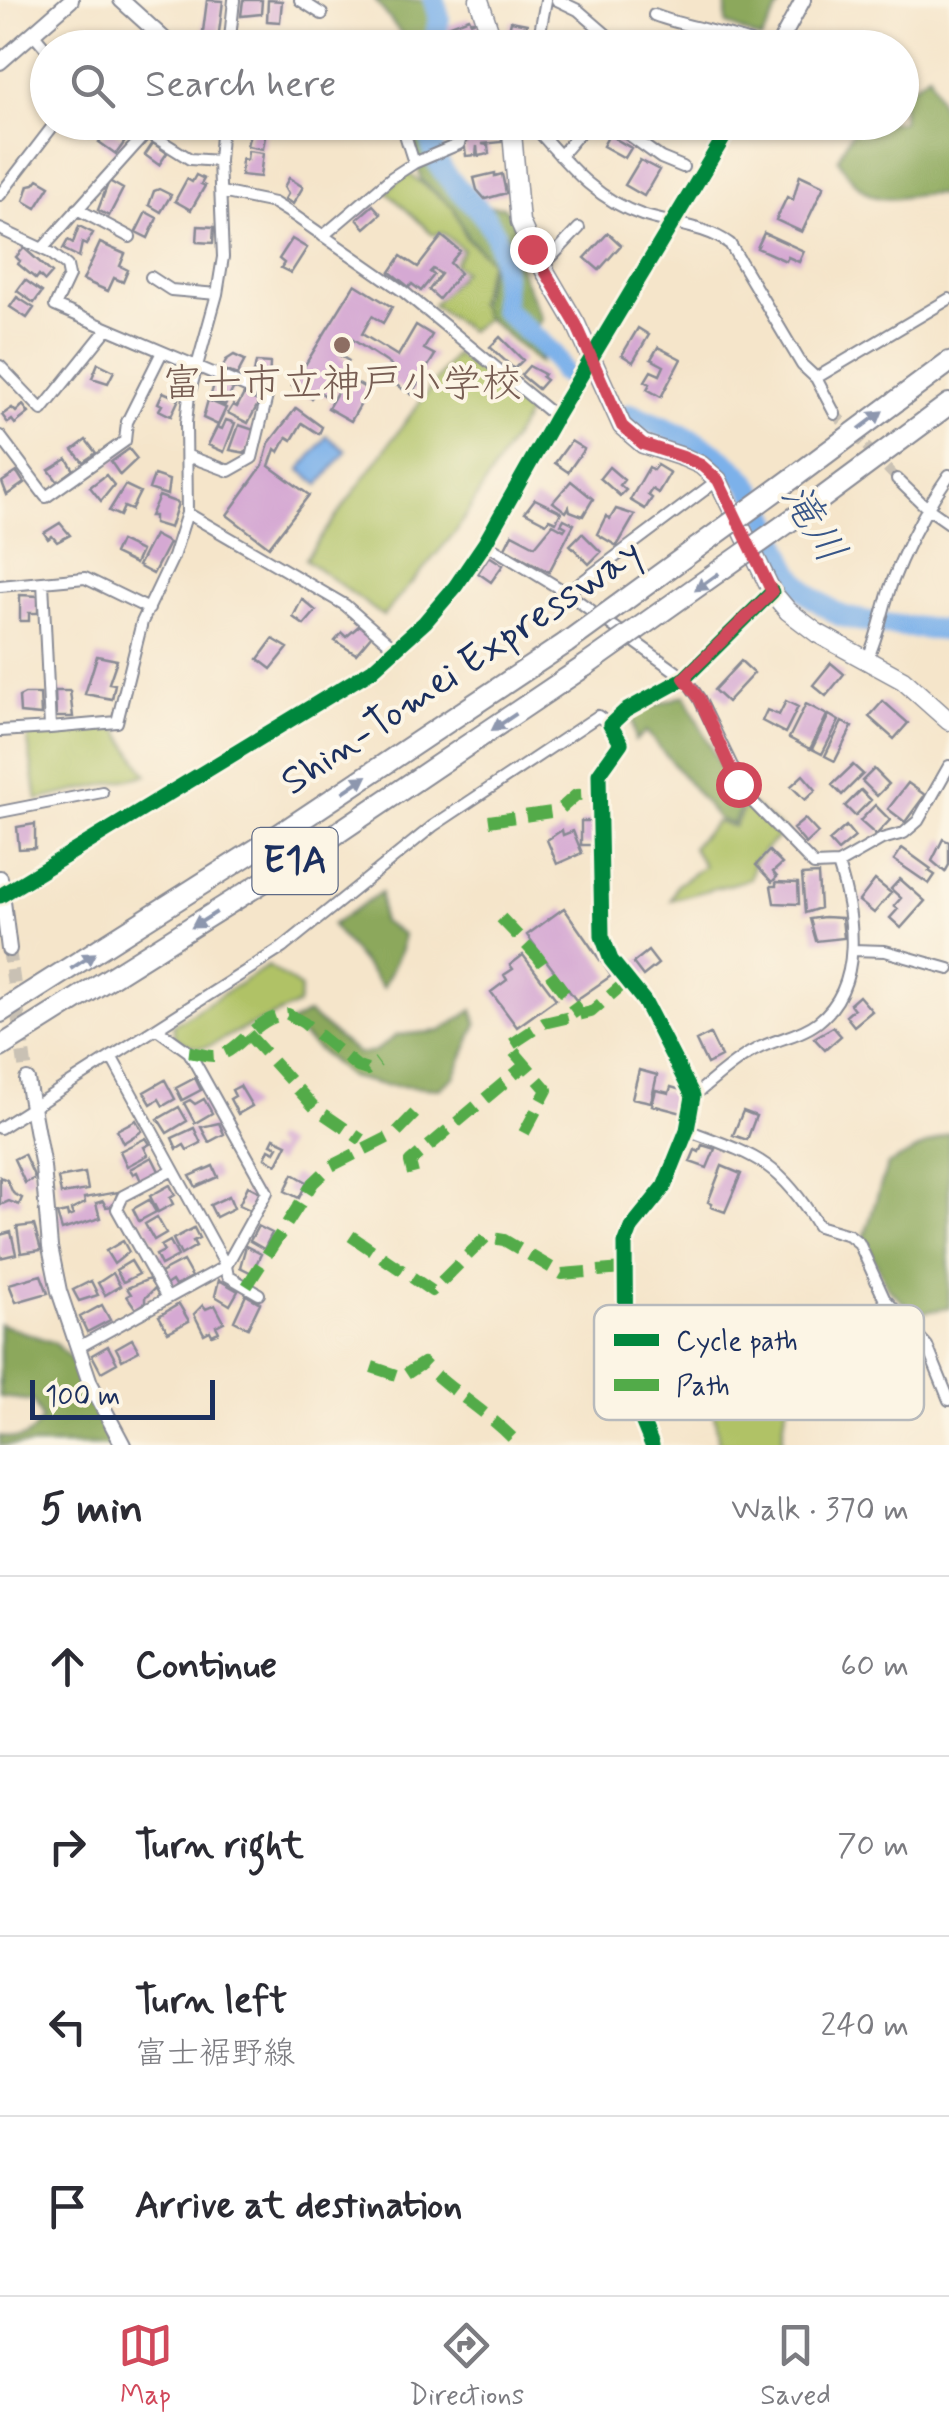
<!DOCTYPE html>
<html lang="en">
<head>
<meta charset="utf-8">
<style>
	body { margin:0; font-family:Mynerve,"Klee One",sans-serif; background:#f7f7f7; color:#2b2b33 }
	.scale { position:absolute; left:30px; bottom:25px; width:185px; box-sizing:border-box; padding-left:10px; border:5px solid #1b2f5e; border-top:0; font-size:28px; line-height:35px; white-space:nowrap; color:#1b2f5e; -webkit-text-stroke:8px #fcf5e5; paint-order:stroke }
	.stop { position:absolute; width:30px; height:30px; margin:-22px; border:8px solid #d1495b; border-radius:50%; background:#fff }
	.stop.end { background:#d1495b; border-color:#fff; box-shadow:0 2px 10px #0008 }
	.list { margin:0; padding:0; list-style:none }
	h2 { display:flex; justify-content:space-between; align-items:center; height:130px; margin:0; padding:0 40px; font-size:42px }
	h2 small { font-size:32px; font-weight:400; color:#7c7c81 }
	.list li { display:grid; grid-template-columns:65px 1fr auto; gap:30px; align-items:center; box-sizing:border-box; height:180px; padding:0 40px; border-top:2px solid #e1e1e2 }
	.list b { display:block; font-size:38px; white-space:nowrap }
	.list p { margin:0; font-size:32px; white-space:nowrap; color:#7c7c81 }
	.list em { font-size:32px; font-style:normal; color:#7c7c81 }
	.icon { flex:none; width:55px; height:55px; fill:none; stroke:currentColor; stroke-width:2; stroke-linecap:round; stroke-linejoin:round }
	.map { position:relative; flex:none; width:949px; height:1445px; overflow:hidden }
	.search { position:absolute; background:#fff; box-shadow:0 2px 8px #0004; left:30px; right:30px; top:30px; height:110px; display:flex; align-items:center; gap:25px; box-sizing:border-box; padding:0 35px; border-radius:55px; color:#7c7c81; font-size:38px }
	.sheet { height:850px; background:#fff }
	nav { display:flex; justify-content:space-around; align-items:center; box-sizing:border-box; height:140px; border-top:2px solid #e1e1e2; background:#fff; font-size:28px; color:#7c7c81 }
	nav a { display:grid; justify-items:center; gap:5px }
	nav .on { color:#d1495b }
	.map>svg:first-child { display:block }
</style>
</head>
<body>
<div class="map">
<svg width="949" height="1445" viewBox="0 0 949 1445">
	<rect width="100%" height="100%" fill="#fcf5e5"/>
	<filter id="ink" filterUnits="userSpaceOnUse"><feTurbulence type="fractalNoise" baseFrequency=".01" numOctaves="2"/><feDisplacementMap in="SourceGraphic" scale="20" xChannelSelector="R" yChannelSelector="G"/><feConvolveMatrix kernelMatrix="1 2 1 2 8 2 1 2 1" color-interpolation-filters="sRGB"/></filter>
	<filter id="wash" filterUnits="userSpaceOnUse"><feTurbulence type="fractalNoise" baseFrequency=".0048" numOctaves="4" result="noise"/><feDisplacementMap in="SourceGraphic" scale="40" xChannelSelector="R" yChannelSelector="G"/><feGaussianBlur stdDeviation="2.25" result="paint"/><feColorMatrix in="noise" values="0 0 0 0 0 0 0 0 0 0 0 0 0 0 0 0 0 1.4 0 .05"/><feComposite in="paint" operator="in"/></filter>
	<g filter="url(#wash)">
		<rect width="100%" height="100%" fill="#f5e5ca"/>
		<path fill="#b0c266" stroke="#667862" stroke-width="2.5" d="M408,173L453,207L466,238L490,260L477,302L487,318L469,331L433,305L463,271L454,264L463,250L442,232L434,235L386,191Z
			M455,354L530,410L457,530L383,616L305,559Z
			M116,727L147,775L37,800L27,735Z
			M748,801L784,831L754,861L750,879L671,900L677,885L704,866L692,847L716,822L734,827Z
			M268,966L301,988L298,1005C278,1014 259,1022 239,1031C211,1043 205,1058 175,1037L173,1025Z
			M766,1343L798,1376L786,1410L781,1445H719L706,1363C724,1349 744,1344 766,1343Z"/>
		<path fill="#8ca85b" stroke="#546c5c" stroke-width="2.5" d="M375,0H431L436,47H401L406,40Z
			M726,0H783L761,40L726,24Z
			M929,74L944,113H949V195C895,188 877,224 838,159C856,119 860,122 902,122V94Z
			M408,123H437L440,159L482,206L504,207L513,218L520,269L542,319L530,334L540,353V363L483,315L480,301L492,262L467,236L453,207L421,180Z
			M685,695L725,776L744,801L733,824L719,820L646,731L635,741L632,713Z
			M381,892L382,922L403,934L401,950L383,988L332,925Z
			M473,1010L477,1024L454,1077L439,1089L383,1085L349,1077L289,1024L308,1013L358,1054L374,1052L397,1035L441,1031Z
			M949,1133V1308L915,1314L888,1288L864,1238L887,1165Z
			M0,1324L55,1343L73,1361L118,1445H0V1436C23,1442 29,1438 42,1419L33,1401L0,1397Z"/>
		<path fill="#7cb1ea" stroke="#4c70a4" stroke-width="2.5" d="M327,436L346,451L319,485L300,470Z"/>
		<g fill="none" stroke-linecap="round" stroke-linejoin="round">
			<path stroke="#7cb1ea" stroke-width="22" d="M434,48L439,18L434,0
				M429,122C430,187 477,190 496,237C505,259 503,285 503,309L553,354L563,372
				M630,414C676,432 722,448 752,489C781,530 775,575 822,604C829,608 836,614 842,616C869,625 919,627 949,631"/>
		</g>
		<g id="blocks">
			<path fill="#d5a9d3" d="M207,0L223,1L217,48L201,47Z
				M243,0H262L261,14L241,16Z
				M268,0L282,1L280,22L267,21Z
				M469,18L471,22L478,19L484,36L455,46L448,26Z
				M511,21L527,24L525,33L532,34L529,47L506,43Z
				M500,122L502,142L482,144L488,145L489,154L478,156L477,146L476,155L466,156L464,141H468L467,136L479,135L478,128Z
				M109,128L126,140L116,154L99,142Z
				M251,129L266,130L263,149L247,146Z
				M609,135L631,148L625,158L603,146Z
				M153,143L167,153L159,165L145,155Z
				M248,151L263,153L260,177L241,175L242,159L247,160Z
				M640,160L659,170L644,196L625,185Z
				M495,173V176L502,174L506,193L485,199L477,190L474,178Z
				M196,175L204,179L201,184L205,186L191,210L175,201L187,179L192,182Z
				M800,175L824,186L802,232L776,220L787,197L793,200Z
				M289,178L303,187L293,204L285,199L288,194L284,187Z
				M38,179L50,186L36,208L24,201L29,185L34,184Z
				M109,181L123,189L109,216L98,210Z
				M159,189L171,195L161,212L149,205L154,191Z
				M373,205L381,214L365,228L357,219Z
				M146,212L157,218L148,238L136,232Z
				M79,226L93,233L86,245L82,243L79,257L63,249L68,240L73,243Z
				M198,226L214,227L213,243L197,242Z
				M608,233L621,245L599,270L585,258Z
				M764,233L804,251L799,262L788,257L786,261L757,248Z
				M442,236L460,251L450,263L460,273L439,299L429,290L441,274L433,269L430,272L434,275L421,291L412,284L409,287L390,272L401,256L418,267Z
				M292,239L307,248L291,273L281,268L284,263L279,259Z
				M100,243L125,254L120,266L128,270L123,282L114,278L108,291L83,280Z
				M24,248L52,273L45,281L39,275L36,279L18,264L20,261L16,257Z
				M25,280L42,292L34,303L17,291Z
				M355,284L392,307L383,323L372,316L362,334L398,356L416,325L432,335L424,349L435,355L411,394L383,377L391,365L350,338L339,355L349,361L327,397L317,390L311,398L292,386Z
				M17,297L34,308L27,318L10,307Z
				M638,328L649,335L633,362L622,355Z
				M500,337L523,360L514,369L490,347Z
				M658,347L681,359L661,397L647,389L650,384L645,381L651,371L660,375L664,366L651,359Z
				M234,355L245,360L237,375L222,369L226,360Z
				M256,362L270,363L269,384L252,383Z
				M98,363L114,371L108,383L92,378Z
				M529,366L544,374L542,377L546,380L538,389L521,375Z
				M346,377L369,390L351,421L328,408Z
				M215,381L233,389L225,405L210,398Z
				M163,392L179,399L171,416L159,410L162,405L158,403Z
				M244,394L259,402L248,423L228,413L233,405L237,407Z
				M208,400L226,408L218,425L203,418Z
				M23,405L29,413L15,424L12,420L8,423L2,415L12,408L16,412Z
				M296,408L322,427L319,434L302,423L292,440L287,437L279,452L275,449L269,466L309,495L269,547L227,515L263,465L269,443Z
				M226,420L235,423L224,452L208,445L217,427L222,429Z
				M239,425L254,430L246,453L230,450Z
				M86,440L96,453L83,462L73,450Z
				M571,441L584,449L568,472L555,463Z
				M129,449L137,459L120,475L111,462Z
				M67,459L74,470L58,482L49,470Z
				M657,465L670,473L658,493L652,489L648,495L652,498L645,509L630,500L649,467L653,470Z
				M609,467L624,480L620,485L626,490L620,496L600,478Z
				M17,472L24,483L7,495L2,482Z
				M106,475L114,485L101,501L90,487Z
				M154,475L169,480L167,495L149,489Z
				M571,481L593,499L583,516L570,511L569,507L566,512L553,502Z
				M125,485L140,492L131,510L124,507L120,516L109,511Z
				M159,496L178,503L170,528L154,523V516H150Z
				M535,499L561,512L556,522L549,519L546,523L525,512Z
				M616,509L635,515L617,546L597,534L606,516L610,519Z
				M564,519L574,524L549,572L505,548L512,534L535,546L553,524L564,530L566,527L561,524Z
				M60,523L70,535L57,542L52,536L48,539L44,533Z
				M582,533L601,552L589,564L570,545Z
				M154,535L169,543L153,574L138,566Z
				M120,541L141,551L135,564L114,554Z
				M489,556L503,565L491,582L478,573Z
				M20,595L38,596V613H29V621H20Z
				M302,599L316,611L304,625L293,617Z
				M360,625L372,635L356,654L335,641L342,633L346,637Z
				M273,639L288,648L271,669L258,659Z
				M97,656L117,660L109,683L115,684L112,699L85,694Z
				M741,661L754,673L727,702L714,690Z
				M831,663L844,674L826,696L813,685Z
				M55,691H70L73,717H56Z
				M25,694H40L41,715L20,713L19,697Z
				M786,701L798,707L785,733L762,721L767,710L779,715Z
				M883,701L908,723L894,739L869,717Z
				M806,704L827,715L810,749L789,738Z
				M829,715L839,721L822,754L812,749Z
				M842,722L852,727L835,761L825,756Z
				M853,765L863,774L842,795L832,785Z
				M874,769L889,784L877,796L862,781Z
				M803,775L816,790L805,800L791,786Z
				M908,783L925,795L905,822L888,809Z
				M861,790L871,800L855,816L845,806Z
				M875,805L890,820L876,835L860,821Z
				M805,819L818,833L806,844L793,829Z
				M581,821H592L593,845H581Z
				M35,824V848L19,849L17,827Z
				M846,826L855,837L838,851L829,841Z
				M562,830L563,835L573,831L582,853L557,864L547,840Z
				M943,839L949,842V865L945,872L932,861Z
				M902,848L931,869L929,871L935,875L929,884L894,860Z
				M769,851L782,864L773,872L777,877L772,882L756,865Z
				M818,874L820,908L805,913L802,875Z
				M900,879L925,901L901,928L890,918L898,909L894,906L901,898L891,889Z
				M875,880L891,893L874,913L859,901Z
				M776,882L798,883L799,904L774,903L771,886H776Z
				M564,908L611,976L576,1000L527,935Z
				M824,917L842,918L844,938L816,941L810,919Z
				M648,951L658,964L643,976L633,963Z
				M523,955L556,999L517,1027L491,992L507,980L504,975L513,969L510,965Z
				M859,996L872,1011L854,1026L846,1016L854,1009L850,1004Z
				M833,1027L841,1036L825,1050L814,1038Z
				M710,1034L721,1057L707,1064L696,1041Z
				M639,1070L657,1075L651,1102L632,1098Z
				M195,1078L201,1090L182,1100L176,1088Z
				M165,1080L175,1099L163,1106L159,1099L151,1104L144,1092Z
				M240,1086L252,1106L238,1114L230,1099L235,1096L232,1090Z
				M671,1087L681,1090L685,1102L682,1113L652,1105L656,1090L669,1093Z
				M204,1099L212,1113L195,1123L184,1103L190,1100L195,1104Z
				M179,1107L187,1121L167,1133L158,1119Z
				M743,1111L756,1116L747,1140L733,1135Z
				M136,1120L142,1131L123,1143L117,1130Z
				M219,1123L224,1134L209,1142L201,1127Z
				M194,1128L201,1143L187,1150L184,1145L177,1149L172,1138Z
				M146,1138L150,1144L144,1147L148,1155L127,1166L120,1151Z
				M274,1138L287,1144L277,1164L265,1158L269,1149L275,1152L278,1147L271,1144Z
				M702,1145L715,1149L707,1168L690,1162L695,1150L699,1152Z
				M24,1154L35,1178L25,1183L14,1159Z
				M152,1157L159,1171L141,1181L137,1172L133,1174L130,1169Z
				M213,1166L218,1177L196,1187L190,1176Z
				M722,1166L741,1174L725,1212L711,1207L712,1204L708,1202Z
				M85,1173L88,1190L61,1194L58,1178Z
				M293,1174L307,1182L299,1198L285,1191Z
				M0,1177L7,1180L13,1193L22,1198L19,1205L9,1201L0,1205Z
				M170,1185L175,1195L170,1198L173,1204L158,1212L150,1196Z
				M248,1186L260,1192L250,1210L239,1205Z
				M118,1192L113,1206L106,1207L103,1201L96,1203L100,1218L62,1230L57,1214L67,1212L68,1217L73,1215L71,1210L85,1203L84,1198Z
				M229,1196L234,1208L216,1217L210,1205Z
				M149,1200L156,1212L139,1221L133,1209Z
				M157,1217L166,1233L154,1240L145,1224Z
				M34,1225L41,1250L21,1253L17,1227Z
				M258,1226L272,1233L264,1249L250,1241Z
				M194,1228L199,1238L193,1241L196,1246L181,1255L173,1239Z
				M11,1232L16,1254L0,1258V1235Z
				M123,1241L129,1252L114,1264L106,1251Z
				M170,1241L178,1256L161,1265L156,1255L164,1251L161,1246Z
				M246,1246L261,1254L252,1273L240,1267Z
				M131,1261L139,1274L123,1282L116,1270Z
				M183,1261L192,1277L175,1286L172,1281L166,1285L160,1273Z
				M113,1273L120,1286L105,1295L98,1283Z
				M41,1275L48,1293L16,1302L9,1284Z
				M149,1279L155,1288L145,1298V1303L136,1309L127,1296L131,1294L127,1288Z
				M219,1280L238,1291L230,1305L215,1296Z
				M91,1281L98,1295L79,1301L73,1290Z
				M246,1295L260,1303L248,1328L234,1321Z
				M179,1304L189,1321L168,1332L159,1316Z
				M102,1305L110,1320L87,1332L80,1317Z
				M203,1305L206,1309L215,1305L224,1322L216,1326L219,1332L212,1335L210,1331L204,1334L194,1314Z
				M132,1339L139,1351L122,1360L116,1348Z
				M108,1346L117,1363L101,1372L92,1355Z"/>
		</g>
	</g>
	<g filter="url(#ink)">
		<use href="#blocks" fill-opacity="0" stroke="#888a94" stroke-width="2.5"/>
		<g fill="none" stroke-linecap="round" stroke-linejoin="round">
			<path stroke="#c9c1b4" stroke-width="10" stroke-dasharray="10 5" stroke-linecap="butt" d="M835,414L897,479"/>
			<path stroke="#c9c1b4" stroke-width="14" stroke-dasharray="14 7" stroke-linecap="butt" d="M9,949L27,1080"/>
			<g stroke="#888a94" stroke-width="14">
				<path id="minor" d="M300,0L322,14
					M557,0L578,10L622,48
					M654,15C691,29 730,32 766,48
					M33,33L48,51
					M229,48L234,0
					M537,48L546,0
					M133,122L147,132
					M401,122L414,163
					M530,122C564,159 592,198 642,215C672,225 704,225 730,244L802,365L816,378L835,414
					M611,122L661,158L683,167
					M560,156L589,122
					M221,192L274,203L292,214L404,292L556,417
					M0,195L56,122
					M77,209L130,237
					M0,229L51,253L67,266L69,276L55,306L267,396L252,458L229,471L188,456
					M323,236L391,178L414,163L459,144L466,122
					M43,248L147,132L190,159L219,161
					M542,267L579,228
					M151,277L171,290L217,294
					M0,366L42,410L107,329
					M816,378L949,299
					M0,436L46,497L125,441L127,422L162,352
					M897,479L926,507L949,523
					M187,513L345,605L396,649
					M485,543L567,593L685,678L699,698L746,795L814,865L838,864
					M0,586L85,578L149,609
					M567,593L718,480
					M867,660C879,634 882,611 891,585C906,546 925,509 949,475
					M50,728L117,722L142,622L173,557L187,513L186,423L189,395L217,294L223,257L219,161L222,122
					M0,731L50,728L43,582
					M0,812L102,792
					M852,950L885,951L949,969
					M112,1058L226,1266L228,1276L259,1294
					M693,1096C713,1081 733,1061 755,1050C775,1039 800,1036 818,1022C865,985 854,914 838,864L882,839L904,833L918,821L949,766
					M0,1128L282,948L433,826L598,716L610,725
					M687,1130C754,1155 779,1161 818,1226L849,1235L859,1243L884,1298L927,1346L949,1400
					M167,1298L117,1209L123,1196L173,1170
					M77,1348L226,1266L267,1192L189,1052L157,1029
					M652,1445L626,1382L625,1244L631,1228L664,1187L687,1130L693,1096L644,1001L611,960L602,936L599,774L621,743L610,725L625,711L685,678L772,592"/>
			</g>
			<g stroke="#888a94" stroke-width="18">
				<path id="tertiary" d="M121,0L174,48
					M777,48L803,0
					M0,62L71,0
					M0,878L9,949
					M0,896L372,670L425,622L455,587L485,543L556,417L733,122
					M27,1080L43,1167L50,1247L59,1291L90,1383L123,1445"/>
			</g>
			<g stroke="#888a94" stroke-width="21">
				<path id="primary" d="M479,0L495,48
					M511,122L520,222L532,249L576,324L622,426L643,444L683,457L701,465L718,480L772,592L788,611L817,633L903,680L949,721"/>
			</g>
			<g stroke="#888a94" stroke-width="24">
				<path id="motorway" d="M793,478L949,362
					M814,504L949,404
					M0,1012L268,842L566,643
					M0,1047L287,867L585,666"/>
			</g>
			<use href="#minor" stroke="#fff" stroke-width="10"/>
			<use href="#tertiary" stroke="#fff" stroke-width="14"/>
			<use href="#primary" stroke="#fff" stroke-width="18"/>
			<use href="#motorway" stroke="#fff" stroke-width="20"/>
			<g stroke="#888a94" stroke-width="24" stroke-linecap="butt">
				<path id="motorway-bridge" d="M566,643L793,478
					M585,666L814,504"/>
			</g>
			<use href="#motorway-bridge" stroke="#fff" stroke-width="20"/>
			<path stroke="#52ab49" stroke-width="12" stroke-dasharray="25 12" stroke-linecap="butt" d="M489,821L558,811L576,795L598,794
				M501,918L537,956L581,1015
				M248,1034L315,1108L362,1140
				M189,1052C197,1053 206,1056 213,1056C240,1055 251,1018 288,1014L304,1023L358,1067L367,1070L378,1062
				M524,1133L547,1090L509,1046L544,1023L591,1012L628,980
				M413,1174L410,1162L525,1065
				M351,1236L432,1291L486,1237L504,1240L562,1274L623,1269
				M247,1286L313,1183L331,1166L395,1134L422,1106
				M372,1367L402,1377L423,1363C453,1393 490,1413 519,1445"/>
			<g stroke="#fcf5e5" stroke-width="21">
				<path id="cycleway" d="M0,896L372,670L425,622L455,587L485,543L556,417L733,122
					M652,1445L626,1382L625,1244L631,1228L664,1187L687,1130L693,1096L644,1001L611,960L602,936L599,774L621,743L610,725L625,711L685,678L772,592"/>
			</g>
			<use href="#cycleway" stroke="#00873e" stroke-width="15"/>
		</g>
		<defs><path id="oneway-solid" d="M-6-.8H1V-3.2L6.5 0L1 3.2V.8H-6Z" transform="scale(2.5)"/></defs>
		<g fill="#8d97ae">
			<use href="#oneway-solid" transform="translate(871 420) rotate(-37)"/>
			<use href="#oneway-solid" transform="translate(707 582) rotate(144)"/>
			<use href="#oneway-solid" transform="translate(504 722) rotate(146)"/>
			<use href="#oneway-solid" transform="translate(355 784) rotate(-34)"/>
			<use href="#oneway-solid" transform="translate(204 920) rotate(148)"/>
			<use href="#oneway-solid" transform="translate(83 961) rotate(-33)"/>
		</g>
	</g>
	<g fill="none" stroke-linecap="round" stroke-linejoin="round" filter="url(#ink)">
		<path stroke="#d1495b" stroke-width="12" d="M532,249L576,324L622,426L643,444L683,457L701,465L718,480L772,592L684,678L699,698L738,784"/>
	</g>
	<circle fill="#8d6e63" stroke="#fcf5e5" stroke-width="4" cx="342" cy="345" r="10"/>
	<g text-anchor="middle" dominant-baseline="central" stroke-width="8" stroke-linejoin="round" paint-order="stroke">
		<rect fill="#fcf5e5" stroke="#5e6a86" stroke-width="2.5" x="252.5" y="828" width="85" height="66" rx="8"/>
		<g font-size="38" font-weight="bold" fill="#1b2f5e">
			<text x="295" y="861">E1A</text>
		</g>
		<g font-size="40" fill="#785e54" stroke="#fcf5e5">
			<text x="342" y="385">富士市立神戸小学校</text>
		</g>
		<g font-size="40" fill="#1b2f5e" stroke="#fcf5e5">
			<text transform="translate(462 668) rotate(-34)">Shin-Tomei Expressway</text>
		</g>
		<g font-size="42" font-style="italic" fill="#385688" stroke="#fcf5e5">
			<text transform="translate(812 524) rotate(59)">滝川</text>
		</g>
	</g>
	<rect x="594" y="1305" width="330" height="115" rx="15" fill="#fcf5e5" stroke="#b8babc" stroke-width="2.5"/>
	<rect x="614" y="1334" width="45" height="12" fill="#00873e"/>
	<rect x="614" y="1379" width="45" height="12" fill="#52ab49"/>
	<g font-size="28" fill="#1b2f5e">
		<text x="676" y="1350">Cycle path</text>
		<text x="676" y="1395">Path</text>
	</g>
</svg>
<div class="scale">100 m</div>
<div class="stop" style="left:738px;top:784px"></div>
<div class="stop end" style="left:532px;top:249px"></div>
<div class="search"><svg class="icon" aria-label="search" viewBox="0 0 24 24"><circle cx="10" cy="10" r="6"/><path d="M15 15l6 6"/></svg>Search here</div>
</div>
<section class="sheet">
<h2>5 min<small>Walk · 370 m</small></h2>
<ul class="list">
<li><svg class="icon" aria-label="ahead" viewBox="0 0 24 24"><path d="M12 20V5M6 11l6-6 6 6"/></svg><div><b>Continue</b></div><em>60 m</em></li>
<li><svg class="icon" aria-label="right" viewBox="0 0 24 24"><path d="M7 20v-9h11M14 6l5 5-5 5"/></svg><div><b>Turn right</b></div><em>70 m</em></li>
<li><svg class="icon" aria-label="left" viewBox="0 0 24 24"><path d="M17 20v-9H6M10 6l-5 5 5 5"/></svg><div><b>Turn left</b><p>富士裾野線</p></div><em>240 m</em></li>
<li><svg class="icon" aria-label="arrive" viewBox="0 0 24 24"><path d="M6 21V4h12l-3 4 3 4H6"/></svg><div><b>Arrive at destination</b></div></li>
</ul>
</section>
<nav>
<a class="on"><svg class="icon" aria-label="map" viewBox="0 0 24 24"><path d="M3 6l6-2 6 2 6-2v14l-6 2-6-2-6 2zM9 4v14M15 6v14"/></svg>Map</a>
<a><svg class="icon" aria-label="directions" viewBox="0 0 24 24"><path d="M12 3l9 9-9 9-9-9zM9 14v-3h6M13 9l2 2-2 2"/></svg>Directions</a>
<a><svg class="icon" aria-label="saved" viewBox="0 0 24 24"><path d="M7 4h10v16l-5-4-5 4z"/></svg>Saved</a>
</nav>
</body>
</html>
